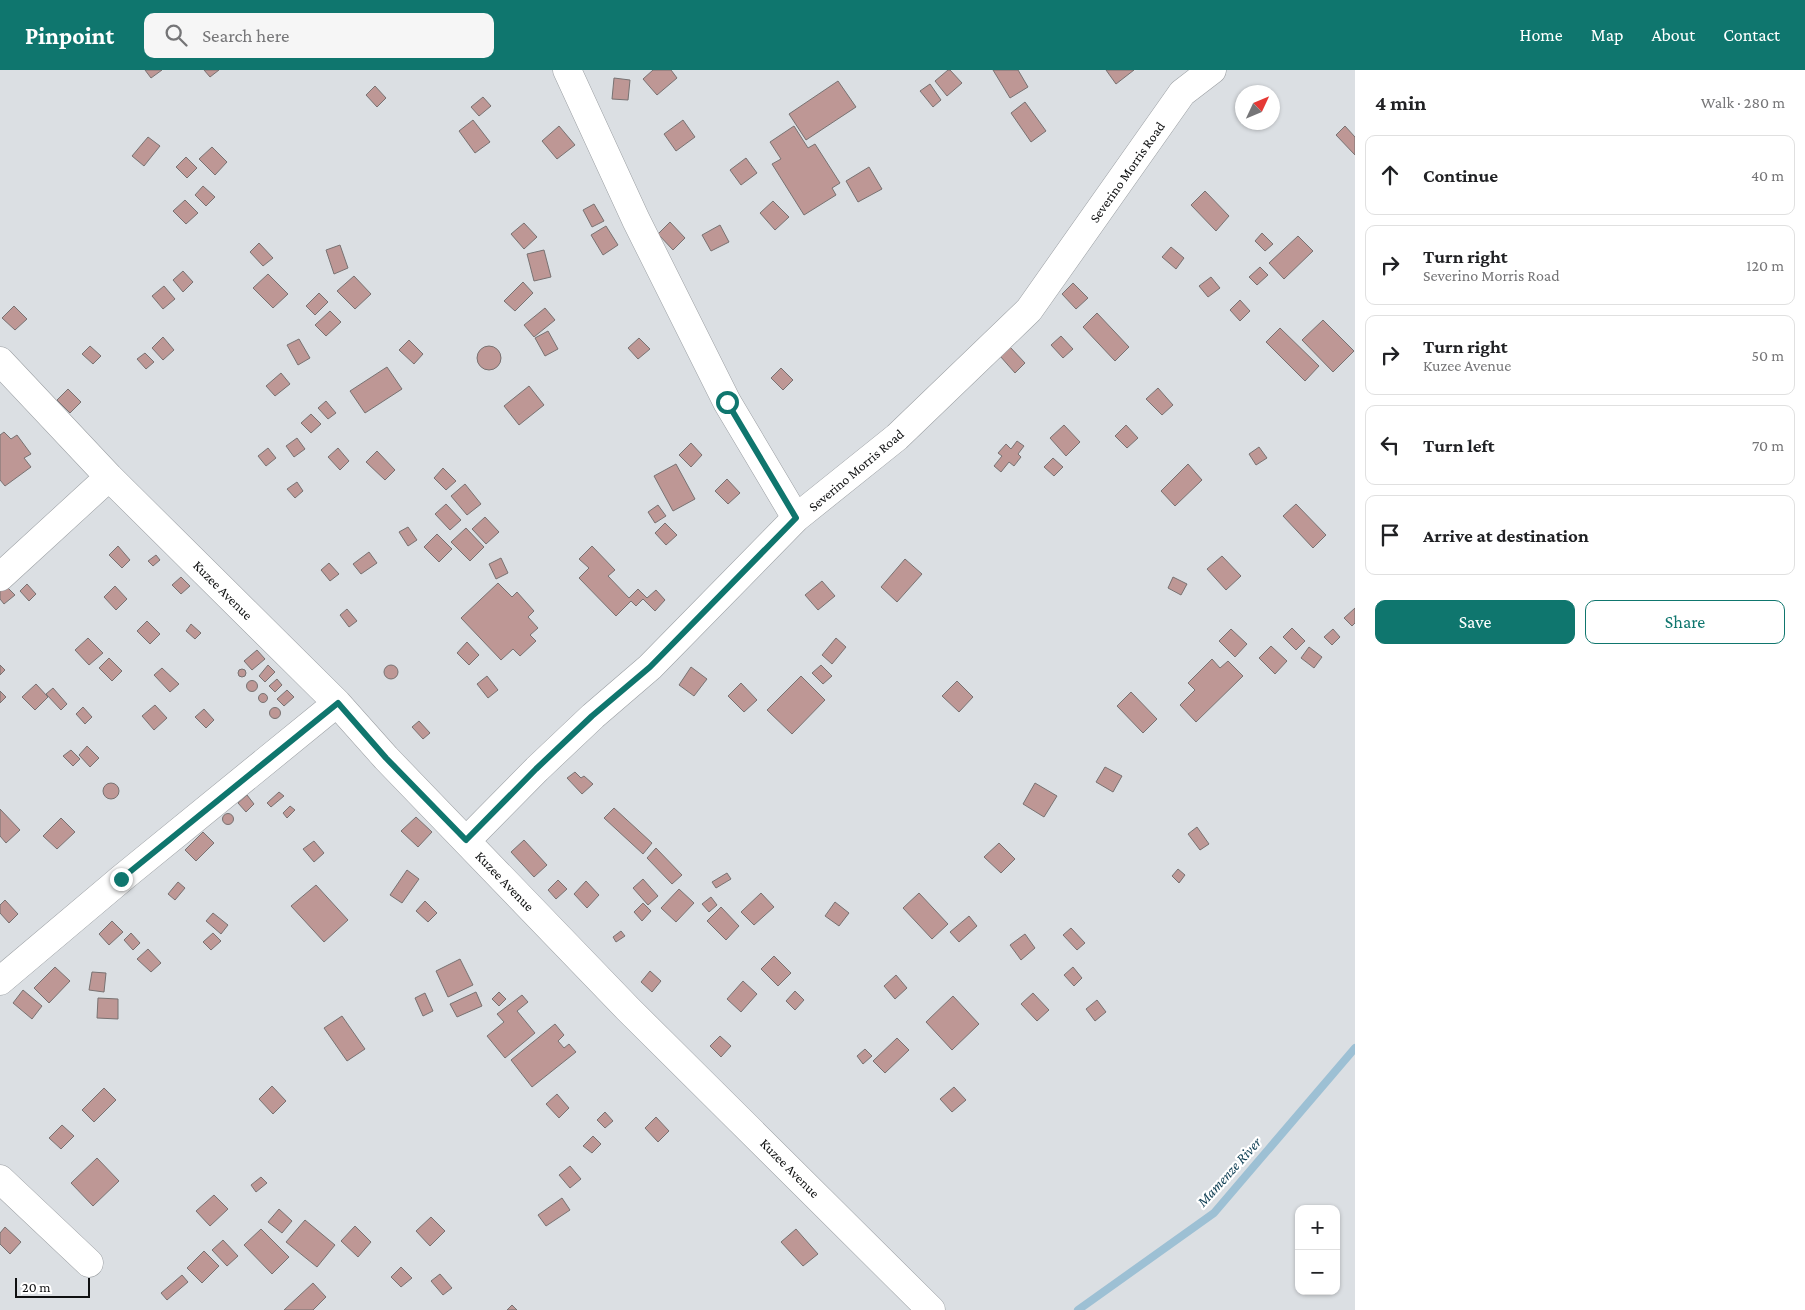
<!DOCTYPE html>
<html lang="en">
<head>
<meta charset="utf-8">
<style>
	body { margin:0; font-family:"Crimson Pro",serif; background:#f6f6f6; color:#202124 }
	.controls { position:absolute; right:15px; bottom:15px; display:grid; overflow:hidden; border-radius:10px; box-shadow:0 1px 4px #0004 }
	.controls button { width:45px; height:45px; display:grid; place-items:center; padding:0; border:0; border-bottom:1px solid #e0e0e0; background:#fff; color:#202124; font:25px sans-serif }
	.compass { position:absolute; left:1235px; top:15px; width:45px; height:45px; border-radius:50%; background:#fff; box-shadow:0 1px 4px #0004; rotate:46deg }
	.scale { position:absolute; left:15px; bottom:12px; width:75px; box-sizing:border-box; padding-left:5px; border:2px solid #0f1011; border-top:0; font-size:14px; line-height:18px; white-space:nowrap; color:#0f1011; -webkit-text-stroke:4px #fff; paint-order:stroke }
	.stop { position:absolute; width:15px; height:15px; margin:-11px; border:4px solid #0f766e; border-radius:50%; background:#fff }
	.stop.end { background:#0f766e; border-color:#fff; box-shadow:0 1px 5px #0008 }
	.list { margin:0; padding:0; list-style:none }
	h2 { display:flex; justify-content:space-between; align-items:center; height:65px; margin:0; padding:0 20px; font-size:21px }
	h2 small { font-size:16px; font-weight:400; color:#757577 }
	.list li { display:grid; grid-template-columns:32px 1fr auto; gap:15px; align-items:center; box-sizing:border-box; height:80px; margin:0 10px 10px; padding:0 10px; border:1px solid #e0e0e0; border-radius:10px }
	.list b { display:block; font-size:19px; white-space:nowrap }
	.list p { margin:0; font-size:16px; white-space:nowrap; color:#757577 }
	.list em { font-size:16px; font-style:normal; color:#757577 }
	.actions { display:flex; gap:10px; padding:15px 20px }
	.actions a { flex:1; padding:11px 0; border:1px solid #0f766e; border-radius:10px; text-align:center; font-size:18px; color:#0f766e }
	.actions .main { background:#0f766e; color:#fff }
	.icon { flex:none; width:28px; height:28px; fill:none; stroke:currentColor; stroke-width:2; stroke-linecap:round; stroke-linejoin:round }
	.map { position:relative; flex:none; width:1355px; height:1240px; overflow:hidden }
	header { display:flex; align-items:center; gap:30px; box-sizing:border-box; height:70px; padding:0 25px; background:#0f766e; color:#fff }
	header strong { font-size:24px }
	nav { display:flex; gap:28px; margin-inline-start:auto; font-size:18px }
	.search { width:350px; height:45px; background:#f6f6f6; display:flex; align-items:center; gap:12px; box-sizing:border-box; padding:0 18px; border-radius:10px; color:#757577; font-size:19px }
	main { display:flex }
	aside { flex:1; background:#fff }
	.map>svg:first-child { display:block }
</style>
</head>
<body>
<header>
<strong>Pinpoint</strong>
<div class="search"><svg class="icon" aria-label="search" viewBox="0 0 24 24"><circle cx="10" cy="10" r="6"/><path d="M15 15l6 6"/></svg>Search here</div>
<nav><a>Home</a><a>Map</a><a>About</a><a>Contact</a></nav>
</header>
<main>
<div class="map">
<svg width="1355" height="1240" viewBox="0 0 1355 1240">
	<rect width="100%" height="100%" fill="#dbdfe3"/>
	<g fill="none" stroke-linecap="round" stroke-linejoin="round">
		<path stroke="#9dc0d4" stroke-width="8" d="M1078,1240L1214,1143L1355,978"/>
	</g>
	<path fill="#be9795" stroke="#787272" d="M145,0H162L151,8Z
		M204,0H219L210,7Z
		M653,0H671L677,8L657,25L643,9Z
		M948,0H950L962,13L947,26L935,11Z
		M993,0H1018L1028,17L1010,28Z
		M1106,0H1134L1116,14Z
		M614,8L630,10L628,30L612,29Z
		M838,11L856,37L806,70L789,44Z
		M930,14L941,30L933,37L920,21Z
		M375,16L386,28L377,37L366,25Z
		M483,27L491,36L479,46L471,37Z
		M1025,32L1046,61L1031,72L1011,43Z
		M473,50L490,72L475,83L459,61Z
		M683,50L695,67L676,81L664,64Z
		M559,56L575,75L557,89L542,71Z
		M794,56L808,78L815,74L840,113L832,118L836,125L804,145L772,94L781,89L770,72Z
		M1345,56L1355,67V85L1336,65Z
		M148,67L160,76L144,96L132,86Z
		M212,77L227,92L215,105L199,89Z
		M186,87L197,98L187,108L176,97Z
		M746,88L757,103L741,115L730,100Z
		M869,97L882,119L858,132L846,111Z
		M203,116L215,127L206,136L195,125Z
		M1205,121L1229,146L1216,161L1191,135Z
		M185,130L198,143L186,154L173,141Z
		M773,131L789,147L775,160L760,143Z
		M594,134L604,151L592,157L583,140Z
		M670,152L685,168L673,180L658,164Z
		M524,153L537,167L524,179L511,164Z
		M720,155L729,172L711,181L702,165Z
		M606,156L618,175L603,185L591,165Z
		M1262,163L1273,174L1265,181L1255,171Z
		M1298,166L1313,181L1284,209L1269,193Z
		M259,173L273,188L263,196L250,182Z
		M340,175L348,198L334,204L326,180Z
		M1171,177L1184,188L1176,199L1162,187Z
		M544,180L551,207L534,211L527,184Z
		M1260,197L1268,205L1257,215L1249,207Z
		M183,201L193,212L183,222L173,210Z
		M268,204L288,224L273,238L253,218Z
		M354,206L371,224L355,239L337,221Z
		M1211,207L1220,218L1208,227L1199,216Z
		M523,212L533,223L515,241L504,231Z
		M1073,213L1088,228L1076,239L1062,224Z
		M164,216L175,229L163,239L152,226Z
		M319,223L328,232L315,245L306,236Z
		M1240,230L1250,241L1240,251L1230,240Z
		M14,236L27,249L15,260L2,248Z
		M545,238L555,250L534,267L524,255Z
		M330,241L341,252L326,266L315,255Z
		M1097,243L1129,277L1115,291L1083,257Z
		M1323,250L1354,281L1333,302L1302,270Z
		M1280,258L1319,296L1305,311L1266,272Z
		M548,261L558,279L545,286L535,268Z
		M1061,266L1073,279L1063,288L1051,275Z
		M163,267L174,280L163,290L152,278Z
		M639,268L650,279L638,289L628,278Z
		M299,269L310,288L298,295L287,275Z
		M409,270L423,284L414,294L399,280Z
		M90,276L101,286L93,294L82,284Z
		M477 288a12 12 0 1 1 24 0a12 12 0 1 1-24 0Z
		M1010,277L1025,293L1015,303L1000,286Z
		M145,283L154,292L146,299L137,289Z
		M387,297L402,319L365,343L350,321Z
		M781,298L793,310L783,320L771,308Z
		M281,303L290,314L275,326L266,316Z
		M529,316L544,335L519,355L504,336Z
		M1158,318L1173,335L1162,345L1146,329Z
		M68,319L81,332L70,343L57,330Z
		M326,331L336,343L328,349L318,338Z
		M311,344L321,354L311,363L301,353Z
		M1064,355L1080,372L1066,386L1050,368Z
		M1126,355L1138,368L1127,378L1115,366Z
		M4,362L11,369L17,365L31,384L24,388L31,397L5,416L0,410V365Z
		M297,368L305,379L294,387L286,376Z
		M1017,371L1024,376L1018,384L1021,387L1014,396L1009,392L1001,402L994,396L1002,386L998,383L1006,374L1011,379Z
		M691,373L702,385L691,397L679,385Z
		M1259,377L1267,388L1256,395L1249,384Z
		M268,378L276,388L266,396L258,386Z
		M338,378L349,391L340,400L328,387Z
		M377,381L395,400L385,410L366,392Z
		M1053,388L1063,397L1054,406L1044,397Z
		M676,394L695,429L673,441L654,406Z
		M1188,394L1202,410L1175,436L1161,421Z
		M443,398L456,411L446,420L434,408Z
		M727,409L740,423L728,434L715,421Z
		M297,412L303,421L295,428L287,419Z
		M465,414L481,434L467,445L451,426Z
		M446,434L461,450L450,460L435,444Z
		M1296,434L1326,465L1313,478L1283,446Z
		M658,435L666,446L655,453L648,442Z
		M485,447L499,462L486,474L472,459Z
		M665,453L677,465L666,475L655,463Z
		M408,457L417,470L408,476L399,462Z
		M466,458L484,477L470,491L451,472Z
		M437,464L452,479L439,492L424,477Z
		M118,476L130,490L122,498L109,485Z
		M592,476L615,500L608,506L629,528L638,519L647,528L656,520L665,530L655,541L643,529L636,536L631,531L616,546L579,508L589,498L579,489Z
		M369,482L377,493L361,504L353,494Z
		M156,485L160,490L153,496L148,491Z
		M1222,486L1241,506L1226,520L1207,499Z
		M501,488L508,503L496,509L489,494Z
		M905,489L922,504L897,532L881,517Z
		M329,493L339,504L330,511L321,500Z
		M181,507L190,516L181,524L172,515Z
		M1173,507L1187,514L1181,525L1168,518Z
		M822,511L835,526L818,540L805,525Z
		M498,513L512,527L517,522L534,541L528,547L538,558L530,565L536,571L520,586L513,579L501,590L461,548Z
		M27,514L36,524L29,531L20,521Z
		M6,516L15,525L4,534L0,529V521Z
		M115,516L127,529L116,540L104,527Z
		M1355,538V553L1352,556L1344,548Z
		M347,539L357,551L349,557L340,545Z
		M147,551L160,564L150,574L137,561Z
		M191,554L201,563L195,569L186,561Z
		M1292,558L1305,571L1296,580L1283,567Z
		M1231,559L1247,574L1235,587L1219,571Z
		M1333,559L1340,567L1332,575L1324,567Z
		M88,568L103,583L89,595L75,580Z
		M836,568L846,577L832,594L822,585Z
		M467,572L479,585L469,595L457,583Z
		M1271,576L1287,591L1275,604L1259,588Z
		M1309,577L1322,587L1314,598L1301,588Z
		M257,580L265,589L252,600L244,591Z
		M109,588L122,601L112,611L99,598Z
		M1212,589L1220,598L1228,591L1243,606L1196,652L1180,635L1195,620L1188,613Z
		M0,595L5,600L0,605Z
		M268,595L275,602L265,612L259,606Z
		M821,595L832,606L823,614L812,603Z
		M384 602a7 7 0 1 1 14 0a7 7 0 1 1-14 0Z
		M691,597L707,609L694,626L679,615Z
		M162,598L179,614L170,622L154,605Z
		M238 603a4 4 0 1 1 8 0a4 4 0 1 1-8 0Z
		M487,606L498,620L488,628L477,614Z
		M801,606L825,630L792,664L767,640Z
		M277,609L282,615L275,622L269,616Z
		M246.5 616a5.5 5.5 0 1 1 11 0a5.5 5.5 0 1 1-11 0Z
		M957,611L973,627L959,642L942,626Z
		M741,613L757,630L744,642L728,626Z
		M36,614L48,627L35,640L22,627Z
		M53,618L67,634L61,640L46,624Z
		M287,620L294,627L284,636L277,629Z
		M0,621L6,627L0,633Z
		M1131,622L1157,649L1143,663L1117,636Z
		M258.5 628a4.5 4.5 0 1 1 9 0a4.5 4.5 0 1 1-9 0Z
		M155,635L167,648L154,660L142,646Z
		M83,637L92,647L85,654L76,644Z
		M269.5 643a5.5 5.5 0 1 1 11 0a5.5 5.5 0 1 1-11 0Z
		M204,639L214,650L206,658L195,647Z
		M419,651L430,663L423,669L412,657Z
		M87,676L99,688L90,697L79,685Z
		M71,680L80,689L73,696L63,686Z
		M1105,697L1122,706L1113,722L1096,712Z
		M575,702L581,708L584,706L593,714L582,724L567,708Z
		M103 721a8 8 0 1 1 16 0a8 8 0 1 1-16 0Z
		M1035,713L1057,726L1044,747L1023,734Z
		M279,722L284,726L271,737L267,733Z
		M247,725L254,734L246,742L238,733Z
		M290,736L295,740L287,748L283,743Z
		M614,738L652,773L643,784L604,748Z
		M0,739L20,760L6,773L0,766Z
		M222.5 749a5.5 5.5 0 1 1 11 0a5.5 5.5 0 1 1-11 0Z
		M416,747L432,762L418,777L401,761Z
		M61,748L75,762L57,779L43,766Z
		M1197,757L1209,774L1200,780L1188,764Z
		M203,762L214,773L196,791L185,780Z
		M524,770L547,795L534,807L511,782Z
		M314,771L324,783L314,792L303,779Z
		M999,773L1015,789L1001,803L984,787Z
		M656,778L682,805L672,814L647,788Z
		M1178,799L1185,805L1179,813L1172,806Z
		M407,800L419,809L402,833L390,825Z
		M727,803L731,809L716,818L712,812Z
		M643,809L658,826L648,835L633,818Z
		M558,810L567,819L556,829L548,820Z
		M586,811L599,825L587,838L574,824Z
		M178,812L185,818L175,830L168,824Z
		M316,815L348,850L324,872L291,836Z
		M679,819L694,833L676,852L661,838Z
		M761,823L774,837L754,855L741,842Z
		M919,823L948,854L932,869L903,838Z
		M711,827L717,835L709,842L702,834Z
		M5,830L18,844L9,853L0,843V835Z
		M425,831L437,843L428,852L416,841Z
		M835,832L849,843L839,856L825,846Z
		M643,833L651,841L642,851L634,842Z
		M721,837L739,856L726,870L707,851Z
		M213,843L228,855L221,864L206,851Z
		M969,846L977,856L959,872L950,862Z
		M112,851L123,862L109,875L99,864Z
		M1071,858L1085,873L1077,880L1063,865Z
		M621,861L625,866L616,872L613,867Z
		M131,863L140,873L133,880L124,870Z
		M213,863L221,871L211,880L203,872Z
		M1025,864L1035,878L1021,890L1010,875Z
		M148,879L161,893L151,902L137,889Z
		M774,886L791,903L778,916L761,899Z
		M460,889L473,915L448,927L436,901Z
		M55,897L70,911L49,933L34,918Z
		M1073,897L1082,908L1074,916L1064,905Z
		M650,901L661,911L652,922L641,912Z
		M92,902L106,903L104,922L89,920Z
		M896,905L907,918L895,929L884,916Z
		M743,911L757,924L741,942L727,929Z
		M23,920L42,936L32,949L13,933Z
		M795,921L804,930L795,940L786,931Z
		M476,922L482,936L457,947L450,934Z
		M499,922L506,929L499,936L492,929Z
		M425,923L433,941L423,946L415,928Z
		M1033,923L1049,940L1037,951L1021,934Z
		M522,925L528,932L517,941L535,963L505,988L487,966L504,952L497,944Z
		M953,926L979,954L952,980L926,952Z
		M98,928L118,929V949L97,948Z
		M1097,930L1106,942L1095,951L1086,939Z
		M342,946L365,979L347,991L324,958Z
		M555,954L564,965L558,971L564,978L569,974L576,982L532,1017L511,990Z
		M720,966L731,976L721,987L710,976Z
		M897,968L909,980L885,1003L873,991Z
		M865,979L872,986L863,994L857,986Z
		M272,1016L286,1031L273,1044L259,1029Z
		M954,1017L966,1030L952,1042L940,1029Z
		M104,1018L116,1030L94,1052L82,1040Z
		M557,1024L569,1038L559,1048L546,1034Z
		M605,1042L613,1051L605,1058L597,1050Z
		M656,1047L669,1061L658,1072L645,1058Z
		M62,1055L74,1066L61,1079L49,1068Z
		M593,1066L601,1074L592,1083L583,1076Z
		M97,1088L119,1111L93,1136L71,1113Z
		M570,1096L581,1109L570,1118L559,1105Z
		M261,1107L267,1113L256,1122L251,1115Z
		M214,1125L228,1139L210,1156L196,1141Z
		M562,1128L570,1140L546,1156L538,1145Z
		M279,1139L292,1151L282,1163L268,1152Z
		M431,1147L445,1161L430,1176L416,1161Z
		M305,1150L335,1175L317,1197L286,1172Z
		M355,1156L371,1172L358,1187L341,1171Z
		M5,1157L21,1172L10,1184L0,1174V1163Z
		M261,1159L289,1187L272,1204L244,1175Z
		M796,1159L818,1184L803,1196L781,1172Z
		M223,1170L238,1186L227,1196L212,1180Z
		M204,1181L219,1196L202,1213L187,1198Z
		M401,1197L412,1208L401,1217L391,1207Z
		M440,1204L452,1218L443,1225L431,1211Z
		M182,1205L188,1212L167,1230L161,1223Z
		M313,1213L326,1227L313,1240H284Z
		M512,1235L517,1240H507Z"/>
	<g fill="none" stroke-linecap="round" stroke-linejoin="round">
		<g stroke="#9b9fa3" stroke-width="29">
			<path id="minor" d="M567,0L636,150L727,332L796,448
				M0,291L109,407L337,633L386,688L628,939L931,1240
				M0,507L109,407
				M466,771L537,699L593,646L650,597L796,448L897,367L1029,240L1182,23L1212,0
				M0,911L121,809L337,633
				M0,1109L89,1193"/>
		</g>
		<use href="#minor" stroke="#fff" stroke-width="28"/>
	</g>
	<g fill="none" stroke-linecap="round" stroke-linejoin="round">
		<path stroke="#0f766e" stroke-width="6" d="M121,809L338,633L386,688L466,770L536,699L592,646L650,597L796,448L727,332"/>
	</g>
	<g text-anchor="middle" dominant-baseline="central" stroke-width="4.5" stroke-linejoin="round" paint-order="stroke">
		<g font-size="14" fill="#0f1011" stroke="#fff">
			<text transform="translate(1127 102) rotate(-55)">Severino Morris Road</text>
			<text transform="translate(856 400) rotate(-40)">Severino Morris Road</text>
			<text transform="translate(223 520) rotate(45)">Kuzee Avenue</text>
			<text transform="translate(505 811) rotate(46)">Kuzee Avenue</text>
			<text transform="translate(790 1098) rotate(45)">Kuzee Avenue</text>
		</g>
		<g font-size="15" font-style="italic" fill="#0c3c51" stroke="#fff">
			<text transform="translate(1229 1102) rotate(-48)">Mamenze River</text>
		</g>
	</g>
</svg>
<div class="controls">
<button>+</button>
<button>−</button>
</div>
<svg class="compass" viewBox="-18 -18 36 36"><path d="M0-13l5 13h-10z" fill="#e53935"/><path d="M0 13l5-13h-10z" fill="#757577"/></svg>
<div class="scale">20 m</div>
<div class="stop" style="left:727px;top:332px"></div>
<div class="stop end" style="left:121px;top:809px"></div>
</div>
<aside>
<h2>4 min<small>Walk · 280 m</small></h2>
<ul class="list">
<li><svg class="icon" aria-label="ahead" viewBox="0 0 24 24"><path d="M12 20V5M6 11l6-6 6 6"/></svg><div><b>Continue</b></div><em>40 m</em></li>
<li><svg class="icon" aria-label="right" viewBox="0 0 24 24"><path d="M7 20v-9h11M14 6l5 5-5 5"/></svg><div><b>Turn right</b><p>Severino Morris Road</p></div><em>120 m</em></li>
<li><svg class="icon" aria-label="right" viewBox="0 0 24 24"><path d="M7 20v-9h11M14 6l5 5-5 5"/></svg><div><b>Turn right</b><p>Kuzee Avenue</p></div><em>50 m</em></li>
<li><svg class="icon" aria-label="left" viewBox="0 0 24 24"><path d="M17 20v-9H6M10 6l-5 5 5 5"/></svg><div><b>Turn left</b></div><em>70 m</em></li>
<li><svg class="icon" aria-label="arrive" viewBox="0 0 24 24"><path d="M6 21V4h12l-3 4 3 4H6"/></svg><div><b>Arrive at destination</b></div></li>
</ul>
<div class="actions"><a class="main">Save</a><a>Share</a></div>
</aside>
</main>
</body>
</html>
